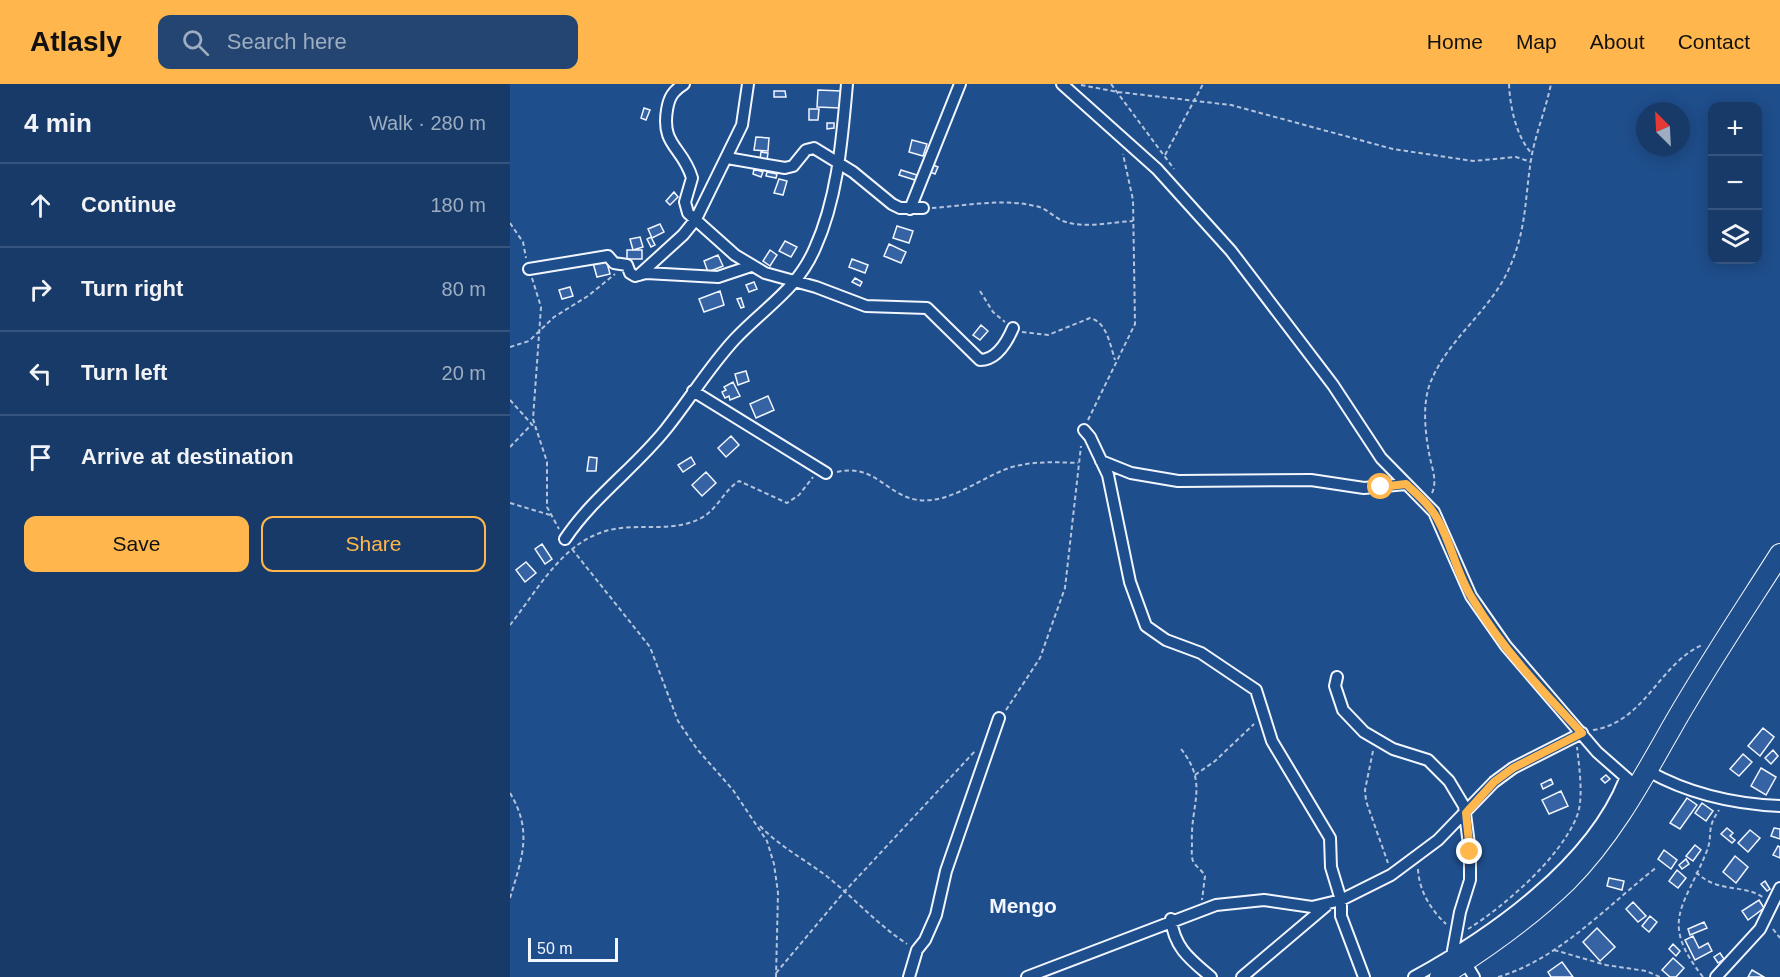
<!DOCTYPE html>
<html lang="en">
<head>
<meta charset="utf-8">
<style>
	body { margin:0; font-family:Arial,sans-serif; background:#244571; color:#f1f3f6 }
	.controls { position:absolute; right:18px; top:18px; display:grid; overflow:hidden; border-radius:12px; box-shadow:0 3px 15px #0003 }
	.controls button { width:54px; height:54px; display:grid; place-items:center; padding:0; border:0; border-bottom:2px solid #36547d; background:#173a69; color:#f1f3f6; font:30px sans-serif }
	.compass { position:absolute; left:1126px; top:18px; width:54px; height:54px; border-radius:50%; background:#173a69; box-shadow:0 3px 15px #0003; rotate:336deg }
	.scale { position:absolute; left:18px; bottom:15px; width:90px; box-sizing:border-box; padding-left:6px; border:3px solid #f2f6ff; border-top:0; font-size:16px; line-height:21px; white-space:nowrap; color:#f2f6ff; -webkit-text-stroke:4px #1f4e8c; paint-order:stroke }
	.stop { position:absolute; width:18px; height:18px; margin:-14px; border:4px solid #ffb74d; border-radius:50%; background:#fff }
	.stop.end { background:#ffb74d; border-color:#fff; box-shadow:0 2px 6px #0008 }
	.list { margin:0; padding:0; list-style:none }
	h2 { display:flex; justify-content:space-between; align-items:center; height:78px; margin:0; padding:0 24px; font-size:26px }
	h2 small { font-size:20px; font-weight:400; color:#9eadc0 }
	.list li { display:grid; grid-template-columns:39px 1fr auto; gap:18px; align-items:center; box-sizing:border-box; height:84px; padding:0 24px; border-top:2px solid #36547d }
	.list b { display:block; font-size:22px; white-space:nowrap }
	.list em { font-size:20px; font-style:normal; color:#9eadc0 }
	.actions { display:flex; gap:12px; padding:18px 24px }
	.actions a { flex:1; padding:14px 0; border:2px solid #ffb74d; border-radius:12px; text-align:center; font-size:21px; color:#ffb74d }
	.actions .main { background:#ffb74d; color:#111 }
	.icon { flex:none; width:33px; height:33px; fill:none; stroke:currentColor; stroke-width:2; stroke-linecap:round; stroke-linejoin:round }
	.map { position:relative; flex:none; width:1270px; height:893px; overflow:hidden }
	header { display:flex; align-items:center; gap:36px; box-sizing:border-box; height:84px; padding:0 30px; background:#ffb74d; color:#111 }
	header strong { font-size:28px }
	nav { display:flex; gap:33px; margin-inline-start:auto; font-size:21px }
	.search { width:420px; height:54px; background:#244571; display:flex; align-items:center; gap:15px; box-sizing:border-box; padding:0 21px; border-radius:12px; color:#9eadc0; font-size:22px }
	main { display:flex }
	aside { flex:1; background:#173a69 }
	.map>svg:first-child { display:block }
</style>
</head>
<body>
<header>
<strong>Atlasly</strong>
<div class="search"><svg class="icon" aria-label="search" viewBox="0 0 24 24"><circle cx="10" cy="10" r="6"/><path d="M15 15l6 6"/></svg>Search here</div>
<nav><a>Home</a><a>Map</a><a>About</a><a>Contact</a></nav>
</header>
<main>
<aside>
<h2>4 min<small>Walk · 280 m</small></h2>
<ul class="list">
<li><svg class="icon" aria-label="ahead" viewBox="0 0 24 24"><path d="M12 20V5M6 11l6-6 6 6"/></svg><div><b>Continue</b></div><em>180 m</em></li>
<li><svg class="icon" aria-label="right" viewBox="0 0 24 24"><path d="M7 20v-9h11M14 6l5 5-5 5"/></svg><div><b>Turn right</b></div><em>80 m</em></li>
<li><svg class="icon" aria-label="left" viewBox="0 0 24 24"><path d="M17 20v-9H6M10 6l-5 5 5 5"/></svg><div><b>Turn left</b></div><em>20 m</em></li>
<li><svg class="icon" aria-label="arrive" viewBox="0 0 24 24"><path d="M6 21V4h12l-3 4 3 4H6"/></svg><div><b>Arrive at destination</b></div></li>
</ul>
<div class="actions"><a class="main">Save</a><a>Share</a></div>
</aside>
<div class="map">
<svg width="1270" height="893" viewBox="0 0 1270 893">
	<rect width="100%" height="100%" fill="#1f4e8c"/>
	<path fill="#3563a3" stroke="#f2f6ff" stroke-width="1.5" d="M308,6L331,7L330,24L307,23Z
		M264,7H275L276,13H264Z
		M134,24L140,26L136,36L131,34Z
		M299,25H309L308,36H299Z
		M317,39H324V44L317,45Z
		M246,53L259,54L258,67L244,66Z
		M402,56L417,60L413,72L399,68Z
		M251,68L258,69L257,76L250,75Z
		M423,81L428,83L425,90L420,88Z
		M244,85L253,88L251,93L243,90Z
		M391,86L407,91L405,96L389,91Z
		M257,88L267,90L266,94L256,92Z
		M269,95L277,97L273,111L264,109Z
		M164,108L168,113L160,121L156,117Z
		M150,140L154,148L142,154L138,145Z
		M387,142L403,147L399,159L383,154Z
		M130,153L133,163L123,166L120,155Z
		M141,153L145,161L141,163L137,155Z
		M275,157L287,163L281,173L269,167Z
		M379,160L396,168L391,179L374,172Z
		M117,166H132V175H117Z
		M260,166L267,171L260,182L253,177Z
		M208,171L213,182L198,188L194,177Z
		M96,175L100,190L87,193L83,179Z
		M342,175L358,181L355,189L339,183Z
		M345,194L352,198L350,202L342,198Z
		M244,198L247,205L239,208L236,201Z
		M60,203L63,212L52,215L49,206Z
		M210,207L214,221L194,228L189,215Z
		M231,214L234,223L231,224L227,215Z
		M471,241L478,247L470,256L463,251Z
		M236,287L239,297L228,301L225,290Z
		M223,298L230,312L220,316L219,312L215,314L212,308L216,306L214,303Z
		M258,312L264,326L246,334L240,320Z
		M221,352L229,361L216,373L208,364Z
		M79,373L87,374L86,387H77Z
		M181,373L185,380L173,388L168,381Z
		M196,388L206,399L192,412L182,401Z
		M32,460L42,475L35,480L25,465Z
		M16,478L26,489L15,498L6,486Z
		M1253,644L1264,653L1250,672L1238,662Z
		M1263,666L1268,672L1261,680L1255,674Z
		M1233,670L1242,678L1229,692L1220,685Z
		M1251,684L1266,693L1256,711L1241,702Z
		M1096,691L1100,695L1095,699L1091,695Z
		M1041,695L1043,700L1033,705L1031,700Z
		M1051,707L1058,722L1039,730L1032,716Z
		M1177,714L1187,721L1170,745L1160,739Z
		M1192,719L1203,727L1196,737L1185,729Z
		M1217,744L1223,749L1220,752L1225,756L1222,759L1211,750Z
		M1264,744L1270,745V755L1261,752Z
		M1240,746L1250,754L1238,768L1228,759Z
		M1185,761L1191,766L1183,777L1176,772Z
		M1268,762L1270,763V774L1263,771Z
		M1154,766L1167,776L1161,785L1148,775Z
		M1225,772L1238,783L1226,799L1213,788Z
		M1176,775L1179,780L1172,785L1169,781Z
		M1167,786L1176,794L1168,804L1159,797Z
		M1099,794L1114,797L1112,806L1097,802Z
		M1255,797L1260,805L1257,807L1251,800Z
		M1249,816L1254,824L1238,836L1232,827Z
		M1123,818L1136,832L1128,838L1116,825Z
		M1140,832L1147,838L1139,848L1132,842Z
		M1194,838L1197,844L1180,851L1178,845Z
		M1087,844L1105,863L1090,877L1073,858Z
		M1183,852L1189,864L1198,859L1202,867L1185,876L1175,856Z
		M1163,860L1170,867L1166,872L1159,865Z
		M1210,869L1214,875L1208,879L1204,873Z
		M1163,874L1174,884L1166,893H1160L1152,886Z
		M1052,878L1063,893H1041L1038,888Z
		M1242,886L1254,893H1238Z"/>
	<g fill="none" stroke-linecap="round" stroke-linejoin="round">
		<g stroke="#f2f6ff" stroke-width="14">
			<path id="street" d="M174,0C163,7 159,13 157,26C151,62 173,63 182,94L175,118L178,129L225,171L255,189L306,203L356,222L417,224L470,276C487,276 497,258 503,244
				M552,0L647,85L721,167L823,301L871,374L924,428L961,512L996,562L1087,668L1128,704
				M217,74L275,84L283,82L296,66L304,64L343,88L382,120L390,124H413
				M400,125L450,0
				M19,185L98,172L104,179L117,181L120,189L125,192L136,189L208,193L241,182
				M129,191L173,151L186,135L232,41L238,0
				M183,307L316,389
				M574,346L580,353L598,391L620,498L636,542L656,556L691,569L746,606L762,657L820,754L821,783L831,816V832L854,893
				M591,377L621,389L668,397L801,396L854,404L896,400
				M55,455C83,413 125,384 156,345C180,315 199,283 225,255C255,223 287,206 305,164C328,113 332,55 337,0
				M827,593L825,602L833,626L854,648L883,665L918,676L939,697L954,722L960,768V796L950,828L942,872
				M1138,687C1179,710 1223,720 1270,722
				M661,835C664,864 681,876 701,893
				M955,878L964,893
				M399,893L407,866L415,856L426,831L436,787L489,634
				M517,893L706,821L754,816L802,823L831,816L881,791L928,756L984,698L1003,684L1072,649
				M732,893L816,822
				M904,893C982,850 1081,781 1115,695
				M1206,893L1250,845L1270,804"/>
		</g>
		<g stroke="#f2f6ff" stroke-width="22">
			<path id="highway" d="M930,893C975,865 1019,834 1057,797C1103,751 1134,692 1166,636C1199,579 1235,525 1270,470"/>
		</g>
		<path stroke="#b3c4dc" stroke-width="2" stroke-dasharray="4.5 3" stroke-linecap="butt" d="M601,0L664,85
			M999,0C1000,23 1006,52 1022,70
			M571,1L608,8L721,21L883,65L963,77L1006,73L1021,78
			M655,71L693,0
			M422,124C455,122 492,114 525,122C537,124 543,133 553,137C574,145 601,138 623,137
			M0,139L13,158L16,174
			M22,194L31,223L23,335L37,378V423L49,445
			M470,207L483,228L495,238
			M512,248L538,251L580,234C597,238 600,261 605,276
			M0,263L19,257L44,233L78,212L105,190
			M0,316L26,345
			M578,336L625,240L623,116L613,70
			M0,363L21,341
			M327,388C365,379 377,412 408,416C440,420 470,394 499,384C521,377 545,378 568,379
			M922,409C928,396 921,382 919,369C915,347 912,318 921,297C938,256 978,228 997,189C1018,145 1014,115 1022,70C1027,46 1036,24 1041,0
			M0,419L40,431
			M62,465L140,563L168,637L187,665L223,706L257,757L264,780L268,809L266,893
			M0,541C31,502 56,450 111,444C137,441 165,447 189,435C206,428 214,406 229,397L277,419L289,411L303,393
			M496,626L530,574L555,504L571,362
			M1083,646C1135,638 1149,580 1192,561
			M671,665C699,700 680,721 682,759C682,765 681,772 683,777C686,783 692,786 695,792L692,816
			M863,667L855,706L856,717L878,779
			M685,691L705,677L744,640
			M0,709C23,747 12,774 0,814
			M250,742C270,763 296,776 319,794C346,816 367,840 397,860
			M908,785C909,807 921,826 936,840
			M1186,788C1208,810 1233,799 1254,814
			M958,845C995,822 1051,773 1067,732C1074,714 1069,682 1067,663
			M1263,845L1270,854
			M1044,866L1096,881L1136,887L1150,893
			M266,889L335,807L466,666
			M988,893C1048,876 1098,821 1147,783
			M1193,893C1149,837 1174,824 1196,769C1204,751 1195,746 1209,726"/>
		<use href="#street" stroke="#1f4e8c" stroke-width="10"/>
		<use href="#highway" stroke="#1f4e8c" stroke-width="20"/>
	</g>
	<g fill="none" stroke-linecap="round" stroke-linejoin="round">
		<path stroke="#ffb74d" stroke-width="8" d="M871,403L896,400C908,411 922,423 929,438C942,462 947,490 962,514C991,563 1032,607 1072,649L1003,684L984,698L956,729L960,768"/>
	</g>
	<g text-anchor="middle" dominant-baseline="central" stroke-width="4.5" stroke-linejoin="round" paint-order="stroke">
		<g font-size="21" font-weight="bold" fill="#f2f6ff" stroke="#1f4e8c">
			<text x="513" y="821">Mengo</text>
		</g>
	</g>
</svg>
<div class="controls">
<button>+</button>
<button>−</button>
<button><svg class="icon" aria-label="layers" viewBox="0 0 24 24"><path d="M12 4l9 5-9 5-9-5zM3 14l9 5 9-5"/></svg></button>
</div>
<svg class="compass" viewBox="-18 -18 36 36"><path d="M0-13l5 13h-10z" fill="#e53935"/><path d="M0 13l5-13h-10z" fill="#9eadc0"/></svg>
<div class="scale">50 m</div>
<div class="stop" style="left:871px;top:403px"></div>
<div class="stop end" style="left:960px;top:768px"></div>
</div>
</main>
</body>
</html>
